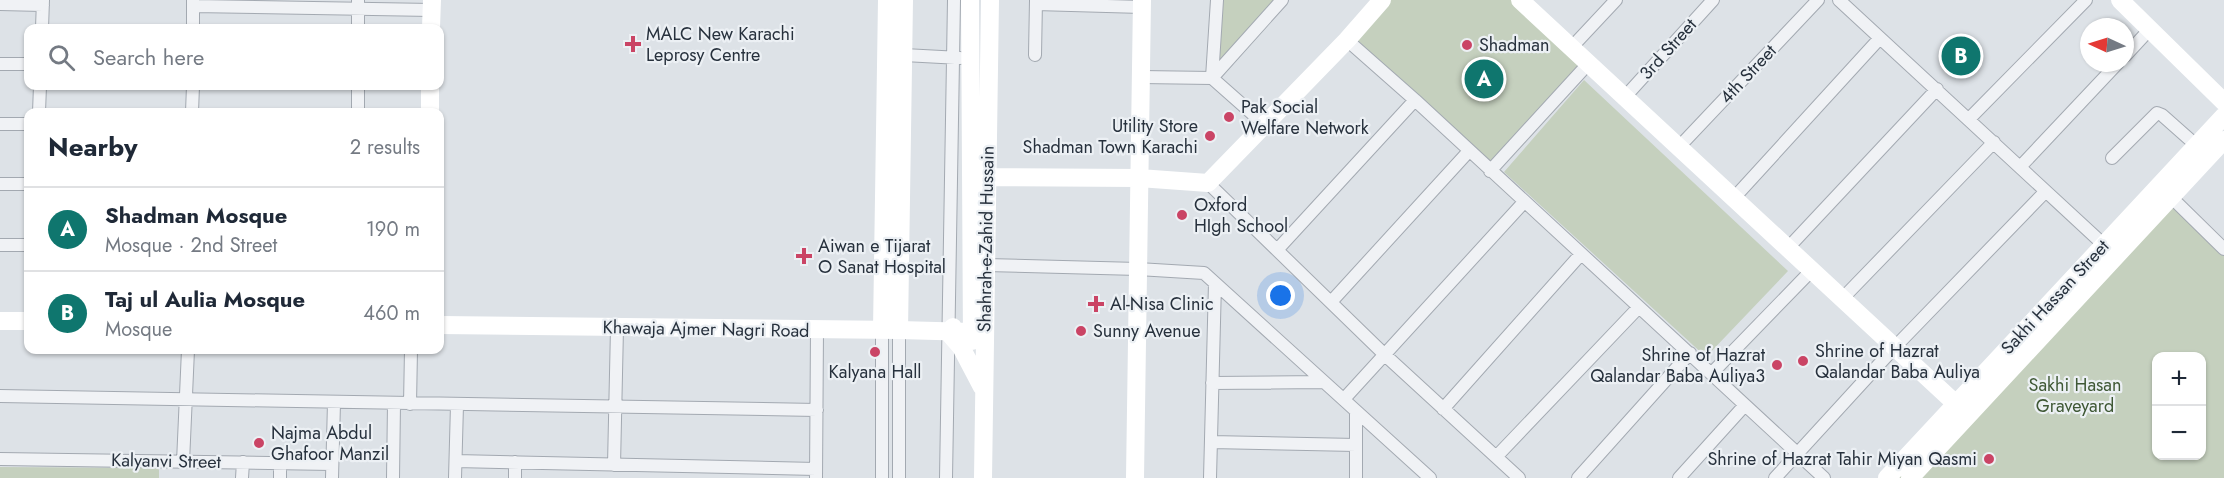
<!DOCTYPE html>
<html lang="en">
<head>
<meta charset="utf-8">
<style>
	body { margin:0; font-family:Jost,sans-serif; background:#f2f2f3; color:#1f2937 }
	.controls { position:absolute; right:18px; bottom:18px; display:grid; overflow:hidden; border-radius:12px; box-shadow:0 2px 4px #0004 }
	.controls button { width:54px; height:54px; display:grid; place-items:center; padding:0; border:0; border-bottom:2px solid #e0e1e3; background:#fff; color:#1f2937; font:30px sans-serif }
	.compass { position:absolute; left:2080px; top:18px; width:54px; height:54px; border-radius:50%; background:#fff; box-shadow:0 2px 4px #0004; rotate:274deg }
	.you { position:absolute; left:1281px; top:296px; width:21px; height:21px; margin:-15px; border:4px solid #fff; border-radius:50%; background:#1a73e8; box-shadow:0 0 0 9px #1a73e833 }
	.badge { display:grid; place-items:center; width:39px; height:39px; border-radius:50%; background:#0f766e; color:#fff; font-size:20px; font-weight:700 }
	.pin { position:absolute; translate:-50% -50%; border:3px solid #fff; box-shadow:0 2px 6px #0006 }
	.list { margin:0; padding:0; list-style:none }
	h2 { display:flex; justify-content:space-between; align-items:center; height:78px; margin:0; padding:0 24px; font-size:26px }
	h2 small { font-size:20px; font-weight:400; color:#747a83 }
	.list li { display:grid; grid-template-columns:39px 1fr auto; gap:18px; align-items:center; box-sizing:border-box; height:84px; padding:0 24px; border-top:2px solid #e0e1e3 }
	.list b { display:block; font-size:22px; white-space:nowrap }
	.list p { margin:0; font-size:20px; white-space:nowrap; color:#747a83 }
	.list em { font-size:20px; font-style:normal; color:#747a83 }
	.icon { flex:none; width:33px; height:33px; fill:none; stroke:currentColor; stroke-width:2; stroke-linecap:round; stroke-linejoin:round }
	.map { position:relative; flex:none; width:2224px; height:478px; overflow:hidden }
	.search { position:absolute; background:#fff; box-shadow:0 2px 4px #0004; left:24px; top:24px; width:420px; height:66px; display:flex; align-items:center; gap:15px; box-sizing:border-box; padding:0 21px; border-radius:12px; color:#747a83; font-size:22px }
	.panel { position:absolute; background:#fff; box-shadow:0 2px 4px #0004; left:24px; top:108px; width:420px; height:246px; border-radius:12px }
	.map>svg:first-child { display:block }
</style>
</head>
<body>
<div class="map">
<svg width="2224" height="478" viewBox="0 0 2224 478">
	<rect width="100%" height="100%" fill="#dde2e7"/>
	<path fill="#c5d0be" fill-rule="evenodd" d="M1217,0H1282L1212,78Z
		M1382,0H1520L1588,64L1490,171L1347,40Z
		M1584,80L1788,271L1706,357L1504,172Z
		M2159,185L2224,249V478H1887ZM2156,356H2202V456H2156Z
		M0,467L159,468V478H0Z"/>
	<g fill="none" stroke-linecap="round" stroke-linejoin="round">
		<g stroke="#a3a9b1" stroke-width="14">
			<path id="street" d="M1217,0L1212,78L1264,124
				M1839,0L2104,245
				M0,4L43,5
				M1036,4L1142,7
				M193,6L432,10
				M42,28L43,0
				M193,28V0
				M358,28V0
				M1347,40L1415,100L1824,478
				M1571,48L1616,0
				M904,55L960,58
				M1035,55L1036,0
				M2125,56L2150,29
				M0,64H28
				M1141,77L1212,78L1282,0
				M358,86V112
				M1624,98L1713,0
				M39,112L40,86
				M192,112L193,86
				M1969,119L2086,0
				M0,124H28
				M1678,148L1818,0
				M2112,158L2157,113L2162,115L2197,146
				M2020,167L2118,63
				M1490,171L1588,64
				M1208,183L1385,355L1519,478
				M0,184H28
				M2171,197L2224,249
				M1733,199L1880,38
				M0,245H28
				M1787,249L1937,89
				M1277,250L1415,100
				M986,265L1138,269L1204,273L1430,478
				M1842,299L1994,142
				M1331,302L1469,151
				M882,330V478
				M899,330V478
				M1712,373L1811,271
				M1212,383L1324,382
				M0,396L817,410
				M1344,399L1524,202
				M410,404L411,350
				M1443,409L1581,254
				M1211,442L1356,445
				M1496,457L1639,307
				M0,459L332,464
				M456,461L816,469
				M183,462L188,350
				M614,465L617,328
				M242,478L243,462
				M280,478V463
				M332,478L334,403
				M393,478L394,404
				M455,478L457,405
				M515,478V462
				M816,478L817,330
				M946,478L954,0
				M1210,478L1215,283
				M1356,478V411
				M1578,478L1690,353
				M1679,478L1745,405
				M1775,478L1894,348L2045,192"/>
		</g>
		<use href="#street" stroke="#f0f2f5" stroke-width="12"/>
		<path stroke="#fff" stroke-width="18" d="M970,0L972,341
			M1520,0L1956,404
			M2120,0L2224,102
			M431,28L432,0
			M430,112V86
			M987,177L1139,178L1208,183L1347,40L1382,0
			M0,321H28
			M440,325L899,330L973,332
			M953,327L948,332L961,347L982,387
			M882,330L887,0
			M899,330L904,0
			M983,478L990,0
			M1135,478L1142,0
			M1887,478L2224,116
			M1910,478L2224,140"/>
	</g>
	<g fill="#ca4465" stroke="#ecf0f4" stroke-width="2">
		<path d="M630 35h6v6h6v6h-6v6h-6v-6h-6v-6h6z"/>
		<circle cx="1467" cy="45" r="6"/>
		<circle cx="1229" cy="117" r="6"/>
		<circle cx="1210" cy="136" r="6"/>
		<circle cx="1182" cy="215" r="6"/>
		<path d="M801 247h6v6h6v6h-6v6h-6v-6h-6v-6h6z"/>
		<path d="M1093 295h6v6h6v6h-6v6h-6v-6h-6v-6h6z"/>
		<circle cx="1081" cy="331" r="6"/>
		<circle cx="875" cy="352" r="6"/>
		<circle cx="1803" cy="361" r="6"/>
		<circle cx="1777" cy="365" r="6"/>
		<circle cx="259" cy="443" r="6"/>
		<circle cx="1989" cy="459" r="6"/>
	</g>
	<g text-anchor="middle" dominant-baseline="central" stroke-width="4.5" stroke-linejoin="round" paint-order="stroke">
		<g font-size="18" fill="#27313d" stroke="#ecf0f4" text-anchor="start">
			<text x="646" y="34">MALC New Karachi<tspan x="646" dy="21">Leprosy Centre</tspan></text>
			<text x="1479" y="45">Shadman</text>
			<text x="1241" y="107">Pak Social<tspan x="1241" dy="21">Welfare Network</tspan></text>
			<text x="1198" y="126" text-anchor="end">Utility Store<tspan x="1198" dy="21">Shadman Town Karachi</tspan></text>
			<text x="1194" y="205">Oxford<tspan x="1194" dy="21">HIgh School</tspan></text>
			<text x="818" y="246">Aiwan e Tijarat<tspan x="818" dy="21">O Sanat Hospital</tspan></text>
			<text x="1110" y="304">Al-Nisa Clinic</text>
			<text x="1093" y="331">Sunny Avenue</text>
			<text x="1815" y="351">Shrine of Hazrat<tspan x="1815" dy="21">Qalandar Baba Auliya</tspan></text>
			<text x="1765" y="355" text-anchor="end">Shrine of Hazrat<tspan x="1765" dy="21">Qalandar Baba Auliya3</tspan></text>
			<text x="875" y="372" text-anchor="middle">Kalyana Hall</text>
			<text x="271" y="433">Najma Abdul<tspan x="271" dy="21">Ghafoor Manzil</tspan></text>
			<text x="1977" y="459" text-anchor="end">Shrine of Hazrat Tahir Miyan Qasmi</text>
		</g>
		<g font-size="18" fill="#27313d" stroke="#ecf0f4">
			<text transform="translate(1668 49) rotate(-48)">3rd Street</text>
			<text transform="translate(1748 74) rotate(-47)">4th Street</text>
			<text transform="translate(986 239) rotate(-89)">Shahrah-e-Zahid Hussain</text>
			<text transform="translate(2055 297) rotate(-47)">Sakhi Hassan Street</text>
			<text transform="translate(706 329) rotate(1)">Khawaja Ajmer Nagri Road</text>
			<text transform="translate(166 461) rotate(1)">Kalyanvi Street</text>
		</g>
		<g font-size="18" fill="#3f5835" stroke="#ecf0f4">
			<text x="2075" y="385">Sakhi Hasan<tspan x="2075" dy="21">Graveyard</tspan></text>
		</g>
	</g>
</svg>
<div class="controls">
<button>+</button>
<button>−</button>
</div>
<svg class="compass" viewBox="-18 -18 36 36"><path d="M0-13l5 13h-10z" fill="#e53935"/><path d="M0 13l5-13h-10z" fill="#747a83"/></svg>
<div class="you"></div>
<div class="pin badge" style="left:1484px;top:79px">A</div>
<div class="pin badge" style="left:1961px;top:56px">B</div>
<div class="search"><svg class="icon" aria-label="search" viewBox="0 0 24 24"><circle cx="10" cy="10" r="6"/><path d="M15 15l6 6"/></svg>Search here</div>
<section class="panel">
<h2>Nearby<small>2 results</small></h2>
<ul class="list">
<li><span class="badge">A</span><div><b>Shadman Mosque</b><p>Mosque · 2nd Street</p></div><em>190 m</em></li>
<li><span class="badge">B</span><div><b>Taj ul Aulia Mosque</b><p>Mosque</p></div><em>460 m</em></li>
</ul>
</section>
</div>
</body>
</html>
